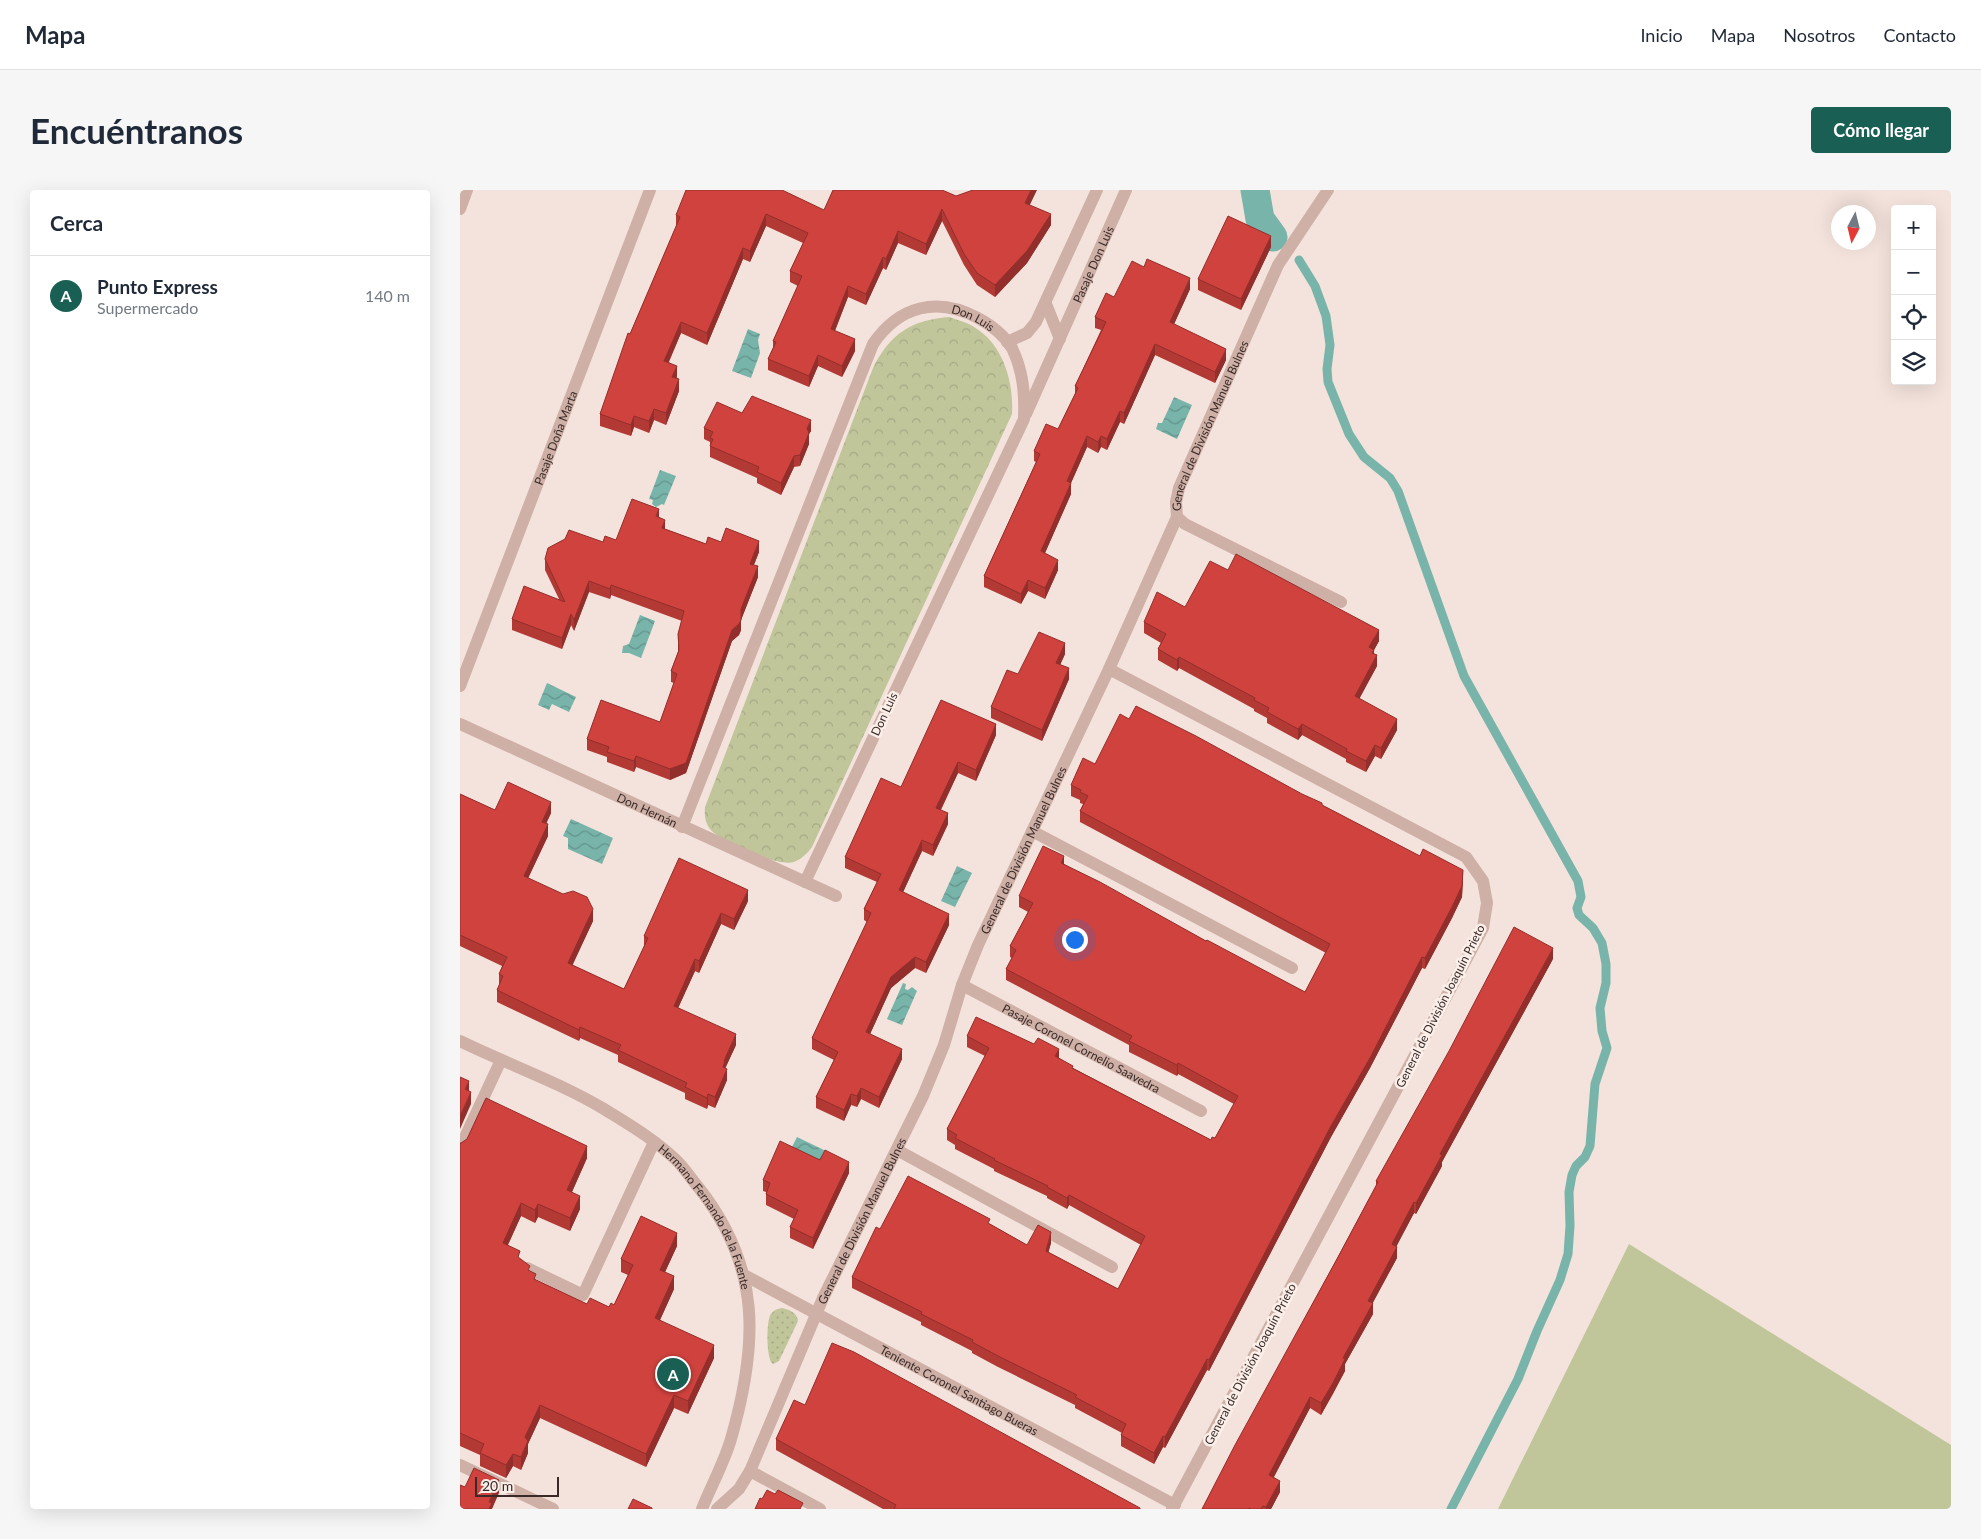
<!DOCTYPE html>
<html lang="es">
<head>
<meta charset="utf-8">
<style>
	body { margin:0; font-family:Lato,sans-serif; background:#f6f6f7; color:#1f2937 }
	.controls { position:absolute; right:15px; top:15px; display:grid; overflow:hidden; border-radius:5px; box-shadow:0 5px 20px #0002 }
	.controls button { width:45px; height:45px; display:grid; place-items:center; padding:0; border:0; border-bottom:1px solid #e0e1e3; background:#fff; color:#1f2937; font:25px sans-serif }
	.compass { position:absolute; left:1371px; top:15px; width:45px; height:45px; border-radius:50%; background:#fff; box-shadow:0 5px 20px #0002; rotate:187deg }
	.scale { position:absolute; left:15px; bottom:12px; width:84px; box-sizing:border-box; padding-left:5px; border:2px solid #392a28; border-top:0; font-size:14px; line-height:18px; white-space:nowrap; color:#392a28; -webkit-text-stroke:4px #fbefe9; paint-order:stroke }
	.you { position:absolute; left:614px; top:749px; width:18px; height:18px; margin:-12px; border:4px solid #fff; border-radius:50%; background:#1a73e8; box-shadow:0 0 0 8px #1a73e833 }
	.badge { display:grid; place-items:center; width:32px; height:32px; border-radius:50%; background:#195f54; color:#fff; font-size:16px; font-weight:700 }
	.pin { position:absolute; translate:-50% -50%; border:2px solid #fff; box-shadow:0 1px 5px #0006 }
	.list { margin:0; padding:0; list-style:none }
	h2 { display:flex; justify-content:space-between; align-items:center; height:65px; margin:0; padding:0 20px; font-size:21px }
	h2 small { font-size:16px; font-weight:400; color:#747a83 }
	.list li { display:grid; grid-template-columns:32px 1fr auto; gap:15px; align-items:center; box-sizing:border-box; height:80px; padding:0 20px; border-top:1px solid #e0e1e3 }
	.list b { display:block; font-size:19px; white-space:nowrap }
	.list p { margin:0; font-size:16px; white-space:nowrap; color:#747a83 }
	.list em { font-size:16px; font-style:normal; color:#747a83 }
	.icon { flex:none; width:28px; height:28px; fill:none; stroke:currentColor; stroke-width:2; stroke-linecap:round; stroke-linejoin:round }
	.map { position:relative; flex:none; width:1491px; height:1319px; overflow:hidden; border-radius:5px }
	header { display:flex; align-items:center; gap:30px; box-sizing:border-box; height:70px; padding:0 25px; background:#fff; border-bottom:1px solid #e0e1e3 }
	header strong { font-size:24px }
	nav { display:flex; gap:28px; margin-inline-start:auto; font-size:18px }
	.intro { display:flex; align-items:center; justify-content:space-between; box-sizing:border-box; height:120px; padding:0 30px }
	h1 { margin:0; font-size:35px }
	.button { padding:12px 22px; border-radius:5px; background:#195f54; color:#fff; font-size:18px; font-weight:700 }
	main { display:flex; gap:30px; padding:0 30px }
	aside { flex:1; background:#fff; border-radius:5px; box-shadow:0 5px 20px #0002 }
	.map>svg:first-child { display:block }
</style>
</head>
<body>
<header>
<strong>Mapa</strong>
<nav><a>Inicio</a><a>Mapa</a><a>Nosotros</a><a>Contacto</a></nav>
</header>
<div class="intro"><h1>Encuéntranos</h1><a class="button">Cómo llegar</a></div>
<main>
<aside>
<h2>Cerca<small></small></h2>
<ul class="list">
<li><span class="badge">A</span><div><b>Punto Express</b><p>Supermercado</p></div><em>140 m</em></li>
</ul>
</aside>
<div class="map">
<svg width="1491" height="1319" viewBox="0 0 1491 1319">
	<defs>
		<pattern id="grass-dots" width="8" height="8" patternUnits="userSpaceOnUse" patternTransform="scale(1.25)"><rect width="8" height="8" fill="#c0c59a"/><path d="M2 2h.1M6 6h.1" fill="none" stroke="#a6a985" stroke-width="1.8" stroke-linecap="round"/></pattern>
		<pattern id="park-crowns" width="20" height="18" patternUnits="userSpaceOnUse" patternTransform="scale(1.25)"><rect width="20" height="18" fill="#c0c59a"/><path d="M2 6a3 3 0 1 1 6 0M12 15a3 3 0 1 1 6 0" fill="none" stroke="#a6a985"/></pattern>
		<pattern id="water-waves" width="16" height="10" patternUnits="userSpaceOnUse" patternTransform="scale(1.25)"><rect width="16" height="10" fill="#78b4aa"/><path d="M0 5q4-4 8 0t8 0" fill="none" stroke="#63938a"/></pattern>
	</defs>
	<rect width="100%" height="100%" fill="#f4e3dc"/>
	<path fill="url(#grass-dots)" d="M322,1118C329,1120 337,1122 338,1131L319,1171L313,1174C306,1170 306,1130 311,1124C314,1120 317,1119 322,1118Z"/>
	<path fill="url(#park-crowns)" d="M489,127C497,130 507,132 514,137C543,154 554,192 552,224L352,657C347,664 341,669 334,672C317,677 266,654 253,642C246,636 244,627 245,617L413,178C430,144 451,130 489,127Z"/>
	<path fill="#c0c59a" d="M1169,1054L1491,1255V1319H1038Z"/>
	<path fill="url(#water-waves)" d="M288,139L300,144L298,150L300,163L291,188L272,181Z
		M714,207L732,215L717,249L696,239L698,233H702Z
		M200,280L216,286L204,315L202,314L196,317L192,314L193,310L189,309Z
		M180,425L195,431L181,468L169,463H162L163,456L169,454Z
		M87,493L116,507L109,522L92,514L89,520L78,515Z
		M111,629L153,648L142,674L108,659V648L103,646Z
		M497,676L512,683L495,717L481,711Z
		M443,793L446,794L445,799L448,800L452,797L457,801L442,835L427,829Z
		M337,947L366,961L358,977L329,963Z"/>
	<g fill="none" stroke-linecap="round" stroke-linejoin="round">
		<path stroke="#78b4aa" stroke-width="9" d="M839,70L855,96L866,126L870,155L867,179L868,192L889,244L904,267L930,288L938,301L1004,486L1118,691L1121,707L1117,718L1119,725L1133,738L1142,753L1146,774V793L1140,818L1142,841L1147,858L1135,894L1130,956L1125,967L1116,976L1112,985L1109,1002L1110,1036L1108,1064L1100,1090L1077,1141L1058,1189L991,1319"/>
		<path stroke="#78b4aa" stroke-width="29" d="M795,0L800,29L813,47"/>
		<g stroke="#ceb0a6" stroke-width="12">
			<path d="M0,19L7,0"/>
			<path d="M586,114L600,149"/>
			<path d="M547,152L567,143L576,132L637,0"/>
			<path id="s1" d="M566,224L666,0"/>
			<path d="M717,327L725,334L881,412"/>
			<path d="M649,479L1006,667L1023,691L1027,713L1023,738L712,1319"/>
			<path id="s2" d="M0,496L190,0"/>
			<path id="s3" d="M0,534L376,706"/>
			<path id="s4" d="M222,637L413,154C439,116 477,106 518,128C531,135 544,145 552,158C563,181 565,203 564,229L345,692"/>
			<path d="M572,641L832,778"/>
			<path id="s5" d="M502,795L741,921"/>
			<path id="s6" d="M0,851C47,874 99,892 144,919C168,934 194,949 215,969C224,977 231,989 239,998C302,1078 298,1155 271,1249C264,1273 251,1296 242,1319"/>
			<path d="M0,958L41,870"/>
			<path d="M437,960L652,1077"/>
			<path d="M67,1078L123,1105L194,952"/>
			<path id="s7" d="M284,1085L715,1315"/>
			<path d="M0,1275L93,1319"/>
			<path d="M290,1281L360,1319"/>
			<path id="s8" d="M257,1319L279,1299L290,1281L363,1108L463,906L484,855L502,795L518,755L649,479L717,327L716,312L719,298L818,75L868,0"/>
		</g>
	</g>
	<path fill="#b33935" d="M496,6L569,15L591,35L567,73L535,107L517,95L504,75L482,31L466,65L438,53L426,80L423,78L406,115L388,107L375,141L395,161L382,187L358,176L349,197L308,180V169L313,158V151L338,96L330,92V81L343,53L306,36L290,72L283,69L247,155L221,143L209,172L217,187L216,188L219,201L206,235L194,230L189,243L174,237L171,246L140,236V224L170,144L216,37V25L364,20Z
		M811,57L781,120L738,100V89Z
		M730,99L714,134L766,170L755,193L695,165L664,234L660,232L647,260L641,257L638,263L627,257L611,293V304L585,363L598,380L585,409L568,401L561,414L524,397V386L576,272L574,271V261L598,239L615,204V196L641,140L635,138V127L654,107Z
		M282,223L351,241L349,244V254L340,276L334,277L321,305L297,293V288L250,267V252L244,249V238Z
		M199,327L205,339L246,354L261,352L299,362L294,375L298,387L281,430V440L279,445L272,451L226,583L210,590L176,577L174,582L147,572V567L127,560V549L200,532L214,493L211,492V481L218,462V444L222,431L151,405L150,409L129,402L114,441L111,435L102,459L52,440V429L99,409L85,380V369L143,352L156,350Z
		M768,380L919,451L914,460V464L917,476L899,508L937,540L921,569L915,566L906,582L886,572V569L842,545L838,550L807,533V528L794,521V519L719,478L717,481L698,470V459L701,453L684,443V432L725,417Z
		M605,464L600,475L609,489L582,551L531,528V517L558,484Z
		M669,529L862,615L1003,691L1002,707L992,728L965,779L962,778L910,878L871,947L749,1181L747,1180L705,1258L703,1257L694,1274L661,1256V1245L662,1243L615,1218V1215L538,1177L512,1163V1161L461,1135V1132L392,1098V1087L420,1039L530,1034L567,1055L591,1053L588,1062L658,1099L681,1055L609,1015L607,1019L587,1008V1006L534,981V979L495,959V955L487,950V939L525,866L507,857V846L599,868L613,878L751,950L755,948L774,914L718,884L717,886L669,862V855L546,790V779L552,768L550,767V756L568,722L559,717V706L604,674L746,751L845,802L866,763L620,632V621L623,614L620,613V610L611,606V595L635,574Z
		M536,545L516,591L498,583L481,620L488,634L473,666L462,661L443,702L489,735L466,783L455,778L431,798L410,844L442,869L419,918L401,909L397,917L391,915L384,931L356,918V907L374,870L352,859V848L407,732L404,730V719L417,692L385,678V667L441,597Z
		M0,604L35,620L91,623L86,633L88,646L68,688L133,731L112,775L164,799L184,757V746L288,711L274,740L261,734L239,783L235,781L218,818L276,855L265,878L267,890L255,918L248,915L247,919L225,909V903L158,872V865L120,848L119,851L37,812V800L39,796V784L42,776L0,756Z
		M1093,769L982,972V976L956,1024L954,1023L936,1056L937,1068L912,1113L913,1124L885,1174V1181L873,1204L861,1225L850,1218L814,1287L820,1302L811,1319H742L916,996V991Z
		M0,953L127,968L112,1002L120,1019L110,1041L78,1027L75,1033L61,1026L48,1055L60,1069L76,1090L127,1114L149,1117L154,1115L168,1085L161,1082V1069L217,1056L205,1082L214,1099L200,1130L254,1168L228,1224L214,1218L186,1277L80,1228L68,1254V1263L61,1280L53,1276L46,1288L20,1276V1265L0,1256Z
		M360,970L389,983L353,1059L330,1048V1037L334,1029L306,1015V1002L303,1001V990Z
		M345,1215L680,1319H423L316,1260V1249Z"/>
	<path fill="#922e2b" d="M571,0H577L565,25V13Z
		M482,19V31L466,65V54Z
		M306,24V36L290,72V61Z
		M591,24V35L567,73L535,107V95Z
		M438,41V53L426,80V69Z
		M811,46V57L781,120V109Z
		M283,58V69L247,155V143Z
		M423,67V78L406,115V104Z
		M730,88V99L710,143V132Z
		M388,96V107L371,150V139Z
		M221,132V143L204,182V171Z
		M395,149V161L382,187V176Z
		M695,154V165L664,234V223Z
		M766,159V170L755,193V182Z
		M358,165V176L349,197V186Z
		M217,176V187L212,198V187Z
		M219,189V201L206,235V223Z
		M194,219V230L189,243V231Z
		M660,221V232L647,260V249Z
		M174,226V237L171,246V235Z
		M351,230V241L349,244V254L340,276V265L347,238Z
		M627,246V257L607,302V291Z
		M641,246V257L638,263V252Z
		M334,266V277L321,305V293Z
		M611,293V304L581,372V361Z
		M199,319V330L196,326Z
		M205,330V341L202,338Z
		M299,351V362L290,384V374Z
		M598,370V380L585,409V398Z
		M298,376V387L281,430V440L279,445L272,451L226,583L210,590V579L281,419Z
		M568,390V401L561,414V404Z
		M129,391V402L114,441V430Z
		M151,395V405L150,409V399Z
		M111,424V435L102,459V448Z
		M919,440V451L914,460V471L909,457Z
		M605,453V464L596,484V473Z
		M917,465V476L895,517V506Z
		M719,467V478L717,481V470Z
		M609,478V489L582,551V540Z
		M937,529V540L921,569V558Z
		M536,534V545L516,591V580Z
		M842,534V545L838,550V539Z
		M915,555V566L906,582V571Z
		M176,566V577L174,582V571Z
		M498,572V583L476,629V618Z
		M91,612V623L82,643V632Z
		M488,623V634L473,666V655Z
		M88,634V646L64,697V686Z
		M462,650V661L439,711V700Z
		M604,666V677L601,673Z
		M1003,680L1002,707L992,728L965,779V768Z
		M288,700V711L274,740V729Z
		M133,719V731L108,785V773Z
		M261,723V734L239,783V771Z
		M489,724V735L466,783V772Z
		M1093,758V769L982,972V976L956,1024V1013L980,964Z
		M455,767V778L431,798L406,853V842L431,787Z
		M962,767V778L910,878L871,947L749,1181V1170L871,936Z
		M235,769V781L214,827V816Z
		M120,837V848L119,851V840Z
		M276,844V855L265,879L263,877L264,871Z
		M442,859V869L419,918V907Z
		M599,859V870L595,866Z
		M718,873V884L717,886V875Z
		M267,879V890L255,918V907Z
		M9,891V904L5,899Z
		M401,898V909L397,917V906Z
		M11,902V914L0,939V926Z
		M248,904V915L247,919V908Z
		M391,904V915L384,931V920Z
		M127,956V968L107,1013V1000Z
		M389,972V983L353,1059V1048Z
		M609,1005V1015L607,1019V1008Z
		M120,1006V1019L110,1041V1028Z
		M954,1012V1023L932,1065V1054Z
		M61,1013V1026L43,1065V1053Z
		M78,1014V1027L75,1033V1020Z
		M591,1042V1053L586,1072V1061Z
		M217,1043V1056L200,1093V1080Z
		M937,1057V1068L908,1122V1111Z
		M214,1086V1099L195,1141V1128Z
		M913,1113V1124L885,1174V1181L861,1225V1213L883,1168Z
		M254,1155V1168L228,1224V1211Z
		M747,1169V1180L705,1258V1247Z
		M214,1205V1218L186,1277V1264Z
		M850,1207V1218L809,1296V1285Z
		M80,1215V1228L68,1254V1263L61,1280V1267L65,1247Z
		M703,1246V1257L694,1274V1263Z
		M53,1264V1276L46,1288V1275Z
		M39,1290V1303L32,1319H29V1312Z
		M820,1291V1302L811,1319H806V1317Z"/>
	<path fill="#d0423e" stroke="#922e2b" d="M226,0H322L364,20L373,0H482L496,6L513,0H571L565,13L591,24L567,61L535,95L517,83L504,64L482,19L466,54L438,41L426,69L423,67L406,104L388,96L371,139L395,149L382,176L358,165L349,186L308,169L316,152L313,151L342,86L330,81L348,43L306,24L290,61L283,58L247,143L221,132L204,171L217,176L212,187L219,189L206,223L194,219L189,231L174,226L171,235L140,224L168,143L170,144L220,27L216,25Z
		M768,26L811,46L781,109L738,89Z
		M687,69L730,88L710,132L766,159L755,182L695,154L664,223L660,221L647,249L641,246L638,252L627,246L607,291L611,293L581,361L598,370L585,398L568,390L561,404L524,386L580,264L574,261L586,234L598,239L618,198L615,196L646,132L635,127L646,103L654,107L672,71L684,77Z
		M292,206L351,230L347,238L349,243L340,265L334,266L321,293L297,282L299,277L250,256L253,249L250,248L253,242L244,238L257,212L282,223Z
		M172,309L199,319L196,326L205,330L202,338L246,354L248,347L261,352L266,338L299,351L290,374L298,376L281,419V430L279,434L272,440L226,573L210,579L176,566L174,571L147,562L149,557L127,549L141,510L200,532L217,484L211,481L219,460L218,444L224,421L151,395L150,399L129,391L114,430L111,424L102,448L52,429L64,396L105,412L85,369L88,358L105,349L109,340L143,352L145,346L156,350Z
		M776,364L919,440L909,457L914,460L912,463L917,465L895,506L937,529L921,558L915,555L906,571L886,561L887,559L842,534L838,539L807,522L809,518L794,510L795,508L719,467L717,470L698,459L706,444L684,432L697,402L725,417L750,371L768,380Z
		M579,442L605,453L596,473L609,478L582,540L531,517L547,480L558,484Z
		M481,510L536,534L516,580L498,572L476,618L488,623L473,655L462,650L439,700L489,724L466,772L455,767L431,787L406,842L442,859L419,907L401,898L397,906L391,904L384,920L356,907L378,862L352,848L411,723L404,719L421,684L385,667L421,588L441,597Z
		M676,516L736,546L842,604L862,613V615L960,666L963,659L1003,680L1002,696L992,717L965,768L962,767L910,868L871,936L749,1170L747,1169L705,1247L703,1246L694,1263L661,1245L666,1234L615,1207L617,1205L538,1166L512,1152L513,1150L461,1124L462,1122L392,1087L416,1037L420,1039L448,986L530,1029L528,1033L567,1055L578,1035L591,1042L586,1061L658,1099L685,1046L609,1005L607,1008L587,997L588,996L534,970L535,969L495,948L497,945L487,939L529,858L507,846L516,827L574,854L578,848L599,859L595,866L613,876L612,878L751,950L752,947L755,948L778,906L718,873L717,875L669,851L672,846L546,779L556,760L550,756L573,713L559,706L583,656L604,666L601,673L640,692L746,751L747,750L845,802L870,754L620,621L628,606L620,602L621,600L611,595L623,568L635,574L660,524L669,529Z
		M48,592L91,612L82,632L88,634L64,686L103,704L113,701L127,707L133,719L108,773L164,799L188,748L184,746L219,668L288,700L274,729L261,723L239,771L235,769L214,816L276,844L264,871H265L263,877L267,879L255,907L248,904L247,908L225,897L227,893L158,860L161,855L120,837L119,840L37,800L43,786L39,784L47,767L0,745V604L35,620Z
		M1054,737L1093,758L980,964L982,965L956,1013L954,1012L932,1054L937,1057L908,1111L913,1113L883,1168L885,1169L873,1193L861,1213L850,1207L809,1285L820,1291L806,1317L803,1316L801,1319H791L789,1318V1319H742L775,1255L877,1069L918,992L916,991L989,861Z
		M0,887L9,891L5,899L11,902L0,926Z
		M26,908L127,956L107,1000L120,1006L110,1028L78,1014L75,1020L61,1013L43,1053L60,1061L58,1067L70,1076L68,1080L76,1084L74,1089L127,1114L130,1108L149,1117L151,1113L154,1115L173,1075L161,1069L181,1026L217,1043L200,1080L214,1086L195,1128L254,1155L228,1211L214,1205L186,1264L80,1215L65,1247L68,1251L61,1267L53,1264L46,1275L20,1263L24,1254L0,1243V953H1L7,949Z
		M320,951L360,970L365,960L389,972L353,1048L330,1037L338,1020L306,1004L310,993L303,990Z
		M372,1153L394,1162L680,1318V1319H434L436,1315L316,1249L334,1210L345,1215Z
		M14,1278L39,1290L29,1312L32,1313L29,1319H0V1295L5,1297Z
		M307,1300L315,1304L318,1300L343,1313L340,1319H295L300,1308L302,1309Z
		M173,1309L192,1318V1319H168Z"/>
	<g text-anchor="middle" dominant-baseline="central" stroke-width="5" stroke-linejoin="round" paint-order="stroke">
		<g font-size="12" fill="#392a28" stroke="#fbefe9">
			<text stroke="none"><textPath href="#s1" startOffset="164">Pasaje Don Luis</textPath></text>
			<text stroke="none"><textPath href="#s4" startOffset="635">Don Luis</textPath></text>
			<text stroke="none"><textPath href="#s8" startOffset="1195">General de División Manuel Bulnes</textPath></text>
			<text stroke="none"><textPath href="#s2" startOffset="266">Pasaje Doña Marta</textPath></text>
			<text transform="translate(424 524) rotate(-65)">Don Luis</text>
			<text stroke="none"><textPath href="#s3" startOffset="206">Don Hernán</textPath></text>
			<text stroke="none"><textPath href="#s8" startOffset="730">General de División Manuel Bulnes</textPath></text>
			<text transform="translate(980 816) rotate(-63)">General de División Joaquín Prieto</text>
			<text stroke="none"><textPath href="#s5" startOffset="135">Pasaje Coronel Cornelio Saavedra</textPath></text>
			<text stroke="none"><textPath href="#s6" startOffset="312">Hermano Fernando de la Fuente</textPath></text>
			<text stroke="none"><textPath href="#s8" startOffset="325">General de División Manuel Bulnes</textPath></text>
			<text transform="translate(790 1174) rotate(-62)">General de División Joaquín Prieto</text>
			<text stroke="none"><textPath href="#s7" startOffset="244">Teniente Coronel Santiago Bueras</textPath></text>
		</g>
	</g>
</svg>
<div class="controls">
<button>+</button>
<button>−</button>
<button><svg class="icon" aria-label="locate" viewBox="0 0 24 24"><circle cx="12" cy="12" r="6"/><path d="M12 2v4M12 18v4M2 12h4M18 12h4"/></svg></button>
<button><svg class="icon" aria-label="layers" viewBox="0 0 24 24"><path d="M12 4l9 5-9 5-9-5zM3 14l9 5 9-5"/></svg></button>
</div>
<svg class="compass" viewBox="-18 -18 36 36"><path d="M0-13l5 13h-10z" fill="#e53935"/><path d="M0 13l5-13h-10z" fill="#747a83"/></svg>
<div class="scale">20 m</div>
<div class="you"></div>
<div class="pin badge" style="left:213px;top:1184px">A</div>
</div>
</main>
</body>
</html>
